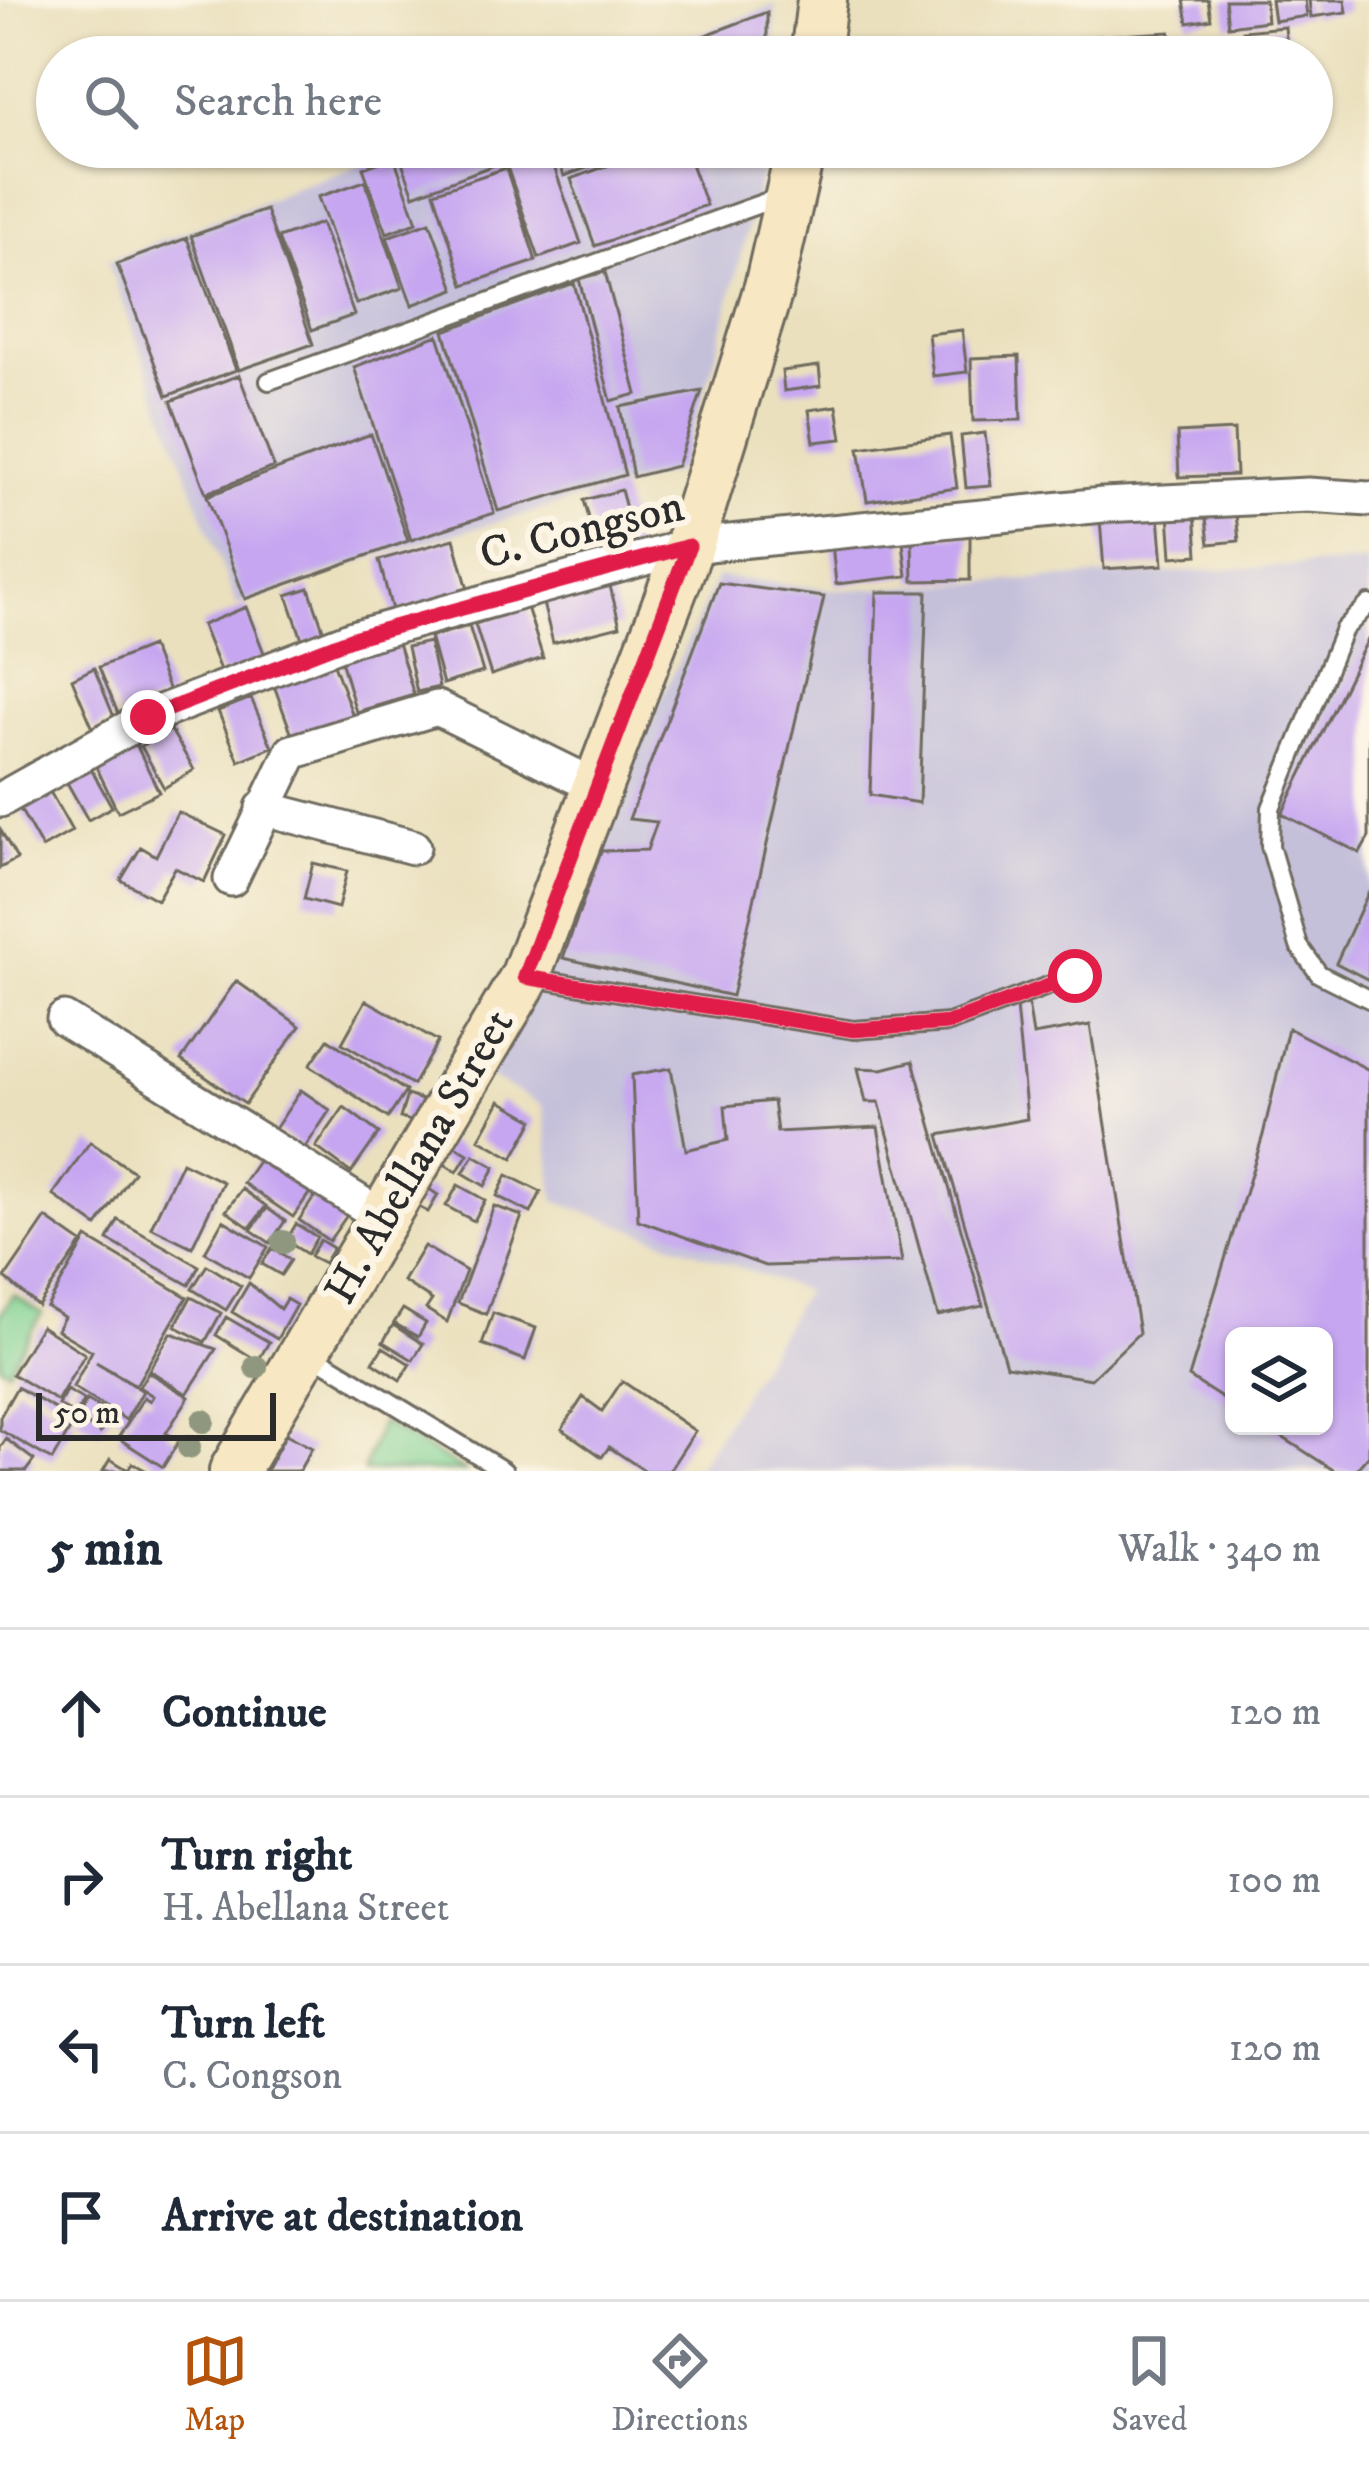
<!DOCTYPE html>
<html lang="en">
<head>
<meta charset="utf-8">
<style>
	body { margin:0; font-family:"IM FELL DW Pica",serif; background:#f2f2f3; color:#1f2937 }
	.controls { position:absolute; right:36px; bottom:36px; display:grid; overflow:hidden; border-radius:18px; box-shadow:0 3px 9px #0004 }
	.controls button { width:108px; height:108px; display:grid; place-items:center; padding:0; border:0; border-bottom:3px solid #e0e1e3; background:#fff; color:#1f2937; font:60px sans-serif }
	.scale { position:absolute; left:36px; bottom:30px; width:240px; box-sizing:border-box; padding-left:12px; border:6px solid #2b2b2b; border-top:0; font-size:33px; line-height:42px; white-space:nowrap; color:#2b2b2b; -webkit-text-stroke:9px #fcf5e5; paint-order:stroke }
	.stop { position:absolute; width:36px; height:36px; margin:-27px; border:9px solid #e11d48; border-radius:50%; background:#fff }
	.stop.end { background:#e11d48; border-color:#fff; box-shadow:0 3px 12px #0008 }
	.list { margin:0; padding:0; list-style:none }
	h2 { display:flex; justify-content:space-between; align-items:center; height:156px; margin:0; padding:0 48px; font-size:51px }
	h2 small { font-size:39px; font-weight:400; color:#747a83 }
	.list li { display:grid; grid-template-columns:78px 1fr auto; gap:36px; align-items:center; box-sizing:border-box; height:168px; padding:0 48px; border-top:3px solid #e0e1e3 }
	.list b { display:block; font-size:45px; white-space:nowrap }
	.list p { margin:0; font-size:39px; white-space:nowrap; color:#747a83 }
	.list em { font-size:39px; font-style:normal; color:#747a83 }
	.icon { flex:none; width:66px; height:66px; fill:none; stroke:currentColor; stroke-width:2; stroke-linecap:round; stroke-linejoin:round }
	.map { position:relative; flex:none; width:1369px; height:1471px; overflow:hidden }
	.search { position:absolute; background:#fff; box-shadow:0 3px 9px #0004; left:36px; right:36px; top:36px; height:132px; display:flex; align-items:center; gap:30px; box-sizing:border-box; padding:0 42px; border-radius:66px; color:#747a83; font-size:45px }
	.sheet { height:828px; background:#fff }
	nav { display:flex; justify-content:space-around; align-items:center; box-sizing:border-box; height:168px; border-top:3px solid #e0e1e3; background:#fff; font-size:33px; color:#747a83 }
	nav a { display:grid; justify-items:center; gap:6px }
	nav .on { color:#b45309 }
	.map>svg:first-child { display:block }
</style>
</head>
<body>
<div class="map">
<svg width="1369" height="1471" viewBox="0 0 1369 1471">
	<rect width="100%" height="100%" fill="#fcf5e5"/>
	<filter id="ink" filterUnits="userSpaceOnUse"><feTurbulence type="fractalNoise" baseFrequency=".00833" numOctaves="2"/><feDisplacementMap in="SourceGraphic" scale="24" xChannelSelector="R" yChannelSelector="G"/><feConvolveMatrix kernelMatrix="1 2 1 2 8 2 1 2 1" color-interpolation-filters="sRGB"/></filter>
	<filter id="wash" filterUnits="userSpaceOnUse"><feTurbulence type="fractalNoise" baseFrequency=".004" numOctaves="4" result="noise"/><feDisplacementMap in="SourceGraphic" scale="48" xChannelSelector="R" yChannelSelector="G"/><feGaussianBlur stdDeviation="2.7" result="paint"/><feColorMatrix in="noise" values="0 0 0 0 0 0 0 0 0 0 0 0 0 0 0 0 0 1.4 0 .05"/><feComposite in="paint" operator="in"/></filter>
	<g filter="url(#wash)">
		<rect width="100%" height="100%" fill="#eae0bd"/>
		<path fill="#c5c0da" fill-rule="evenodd" d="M776,4L773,57H639Z
			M404,147H768L715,359L679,471L379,555L237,606L107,261Z
			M1369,562V1471H696L805,1291L555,1201L543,1106L489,1077L717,577L837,590ZM1234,1336H1324V1426H1234Z"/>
		<path fill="#80d293" stroke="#567e5f" stroke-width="3" d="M13,1295L42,1313L8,1370L0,1365V1315Z
			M381,1422L465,1471H363Z"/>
		<g id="blocks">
			<path fill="#c6a6f1" d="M1184,0H1208L1211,19L1188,23Z
				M1225,0H1265L1267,21L1228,26Z
				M1271,0H1305L1307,16L1274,21Z
				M1309,0H1345L1347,12L1311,17Z
				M767,12V46L746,57H686L682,44Z
				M1285,27L1288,57H1245L1242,31Z
				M1170,32L1172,57H1100L1099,36Z
				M417,147H497L502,162L414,195L399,154Z
				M500,147H547L581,243L539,258Z
				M554,147H643V148L564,176Z
				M658,147H685L706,205L595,246L571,179Z
				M394,157L417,222L387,233L363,168Z
				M506,168L536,261L464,285L434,192Z
				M365,181L402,288L356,304L318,197Z
				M266,210L313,344L239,370L191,236Z
				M430,222L455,289L412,305L387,237Z
				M321,223L354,315L312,330L278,238Z
				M187,238L236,370L167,396L117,264Z
				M605,272L637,394L611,401L579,279Z
				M574,283L625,475L498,511L444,331Z
				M962,330L967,372L933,376L928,334Z
				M438,335L494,513L411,540L354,367Z
				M1019,356L1021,420L973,421L971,358Z
				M819,366L821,386L784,391L782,371Z
				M239,375L274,467L206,493L171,401Z
				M702,391L677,466L633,477L620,407Z
				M837,406L842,439L814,442L809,410Z
				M1234,430L1236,475L1179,477L1177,433Z
				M985,433L991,486L966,488L961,436Z
				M371,434L408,541L245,599L207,496Z
				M950,435L957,488L867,501L859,448Z
				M621,490L637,549L600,559L584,500Z
				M1235,506L1239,541L1209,544L1205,509Z
				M1195,511L1198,555L1172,557L1169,513Z
				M1159,516L1163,565L1104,569L1100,520Z
				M902,534L907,576L836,584L832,543Z
				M970,535V580L913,581L912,536Z
				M454,539L469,593L393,614L379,560Z
				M608,578L620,626L553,643L541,595Z
				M719,583L824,597L732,996L563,958L601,851L647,850L657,822L629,819Z
				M309,588L326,638L304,645L287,595Z
				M877,592H927L919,803L870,795Z
				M246,607L266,658L222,675L202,625Z
				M527,607L543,658L491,675L475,624Z
				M469,626L483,672L443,684L430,637Z
				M1369,637V837L1360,853L1282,814Z
				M429,642L439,687L417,692L407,647Z
				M398,643L414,695L356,712L341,660Z
				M151,646L171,696L119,716L99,667Z
				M331,656L353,716L293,738L271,677Z
				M94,668L114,717L94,731L72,679Z
				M251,698L272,747L239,761L218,711Z
				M171,730L194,770L164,788L141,746Z
				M132,736L159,792L118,812L91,756Z
				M89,765L112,807L88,820L65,779Z
				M49,790L72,831L42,848L19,807Z
				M178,812L226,835L204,882L175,868L157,900L121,880L141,847L156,856Z
				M0,829L17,859L0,868Z
				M313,863L347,871L338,908L304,899Z
				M1369,891V980L1336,963Z
				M236,981L300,1026L245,1104L181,1060Z
				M366,1000L438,1041L413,1085L342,1043Z
				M1028,1003L1033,1035L1090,1025L1139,1333L1091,1379L1006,1366L939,1135L1027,1119L1016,1007Z
				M1288,1028L1369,1070V1455L1355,1471H1335L1265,1426H1324V1336H1234V1406L1189,1377L1263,1135Z
				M328,1039L406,1091L388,1118L310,1065Z
				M913,1061L983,1306L938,1316L879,1102H866L858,1068L882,1069Z
				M671,1068L686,1150L728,1140L725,1106L773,1101L777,1132L878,1127L902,1262L765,1266L638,1220L632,1075Z
				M301,1090L330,1110L304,1149L275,1129Z
				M407,1095L422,1100L415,1122L400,1118Z
				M500,1101L534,1120L513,1158L479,1139Z
				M344,1107L379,1133L351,1173L316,1147Z
				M90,1142L134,1172L97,1226L53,1195Z
				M449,1142L468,1154L457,1172L438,1160Z
				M268,1147L317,1182L293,1217L243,1183Z
				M474,1155L495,1167L485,1186L463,1173Z
				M182,1162L223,1182L192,1247L151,1227Z
				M507,1175L541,1192L531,1213L497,1196Z
				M458,1185L485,1200L474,1221L446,1206Z
				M426,1187L438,1195L428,1212L415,1205Z
				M242,1189L266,1206L250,1228L226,1211Z
				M319,1190L350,1211L329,1241L299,1220Z
				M494,1206L522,1216L486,1314L458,1303Z
				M267,1208L285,1221L270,1243L251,1230Z
				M46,1218L82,1243L38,1306L5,1278Z
				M118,1220L199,1266L189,1285L108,1240Z
				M223,1220L268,1247L249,1278L205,1252Z
				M296,1224L317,1237L307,1254L286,1241Z
				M87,1238L187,1297L136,1385L96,1362L143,1391L126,1420L73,1387L92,1351L57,1330L64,1317L47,1307Z
				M320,1240L333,1248L324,1263L310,1256Z
				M424,1246L466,1271L447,1322L426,1309L432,1300L403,1281Z
				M272,1248L291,1260L281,1275L262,1264Z
				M207,1265L241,1286L226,1310L192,1289Z
				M249,1283L280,1309L286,1299L296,1305L277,1339L232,1312Z
				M191,1297L221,1313L205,1342L175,1326Z
				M403,1309L426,1323L418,1337L394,1323Z
				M493,1313L536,1328L525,1360L482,1344Z
				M226,1317L269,1342L258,1361L216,1335Z
				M393,1325L423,1344L413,1360L383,1342Z
				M41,1326L85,1354L57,1401L12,1374Z
				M171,1333L216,1349L187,1394L149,1370Z
				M383,1347L410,1364L400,1380L373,1362Z
				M148,1372L189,1397L166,1433L179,1441L163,1467L118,1438L144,1397L150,1401L153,1396L139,1387Z
				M622,1381L695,1431L669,1471H645L609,1447L602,1457L562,1429L583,1397L602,1411Z
				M17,1387L75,1421L52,1460L0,1430V1417Z
				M67,1390L84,1400L75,1415L58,1405Z
				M87,1400L110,1414L100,1433L77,1418Z
				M286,1434L312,1448L299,1471H266Z
				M6,1439L34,1460L26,1471H0V1448Z
				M110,1459L128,1470L132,1463L147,1471H103Z"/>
		</g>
	</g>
	<g filter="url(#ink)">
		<use href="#blocks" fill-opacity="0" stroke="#6e6a5e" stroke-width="3"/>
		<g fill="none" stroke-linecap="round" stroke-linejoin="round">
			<g stroke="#6e6a5e" stroke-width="22">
				<path id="lane" d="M269,381L782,196
					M1369,604L1344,629L1271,808L1270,846L1299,946L1319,974L1369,999
					M532,978L854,1030L949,1023L1074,976
					M307,1351L504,1471"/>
			</g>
			<g stroke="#6e6a5e" stroke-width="39">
				<path id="street" d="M0,800L148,717L353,638L689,546L1103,505L1308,495L1369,499
					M263,808L413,847
					M231,879L292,752L437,708L597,787
					M64,1019L386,1219"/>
			</g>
			<g stroke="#6e6a5e" stroke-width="54">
				<path id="secondary" d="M815,57L822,0
					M234,1471L525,977L689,546L769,287L801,147"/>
			</g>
			<use href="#lane" stroke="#fff" stroke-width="16"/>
			<use href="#street" stroke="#fff" stroke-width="33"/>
			<use href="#secondary" stroke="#f8e7c3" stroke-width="48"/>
		</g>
		<g fill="#8f987e">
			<circle cx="283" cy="1242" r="12"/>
			<circle cx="256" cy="1367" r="12"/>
			<circle cx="203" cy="1421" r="12"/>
			<circle cx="189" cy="1447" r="12"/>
		</g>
	</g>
	<g fill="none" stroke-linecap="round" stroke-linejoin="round" filter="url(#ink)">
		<path stroke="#e11d48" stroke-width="15" d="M148,717L353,638L689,546L525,977L854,1030L949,1023L1075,976"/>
	</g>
	<g text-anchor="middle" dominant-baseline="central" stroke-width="12" stroke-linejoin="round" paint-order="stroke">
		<g font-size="45" fill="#2b2b2b" stroke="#fcf5e5">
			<text transform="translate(582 531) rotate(-14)">C. Congson</text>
			<text transform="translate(420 1157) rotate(-60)">H. Abellana Street</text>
		</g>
	</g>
</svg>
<div class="controls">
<button><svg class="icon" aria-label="layers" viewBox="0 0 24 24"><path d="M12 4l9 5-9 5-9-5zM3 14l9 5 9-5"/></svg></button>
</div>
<div class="scale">50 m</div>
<div class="stop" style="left:1075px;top:976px"></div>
<div class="stop end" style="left:148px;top:717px"></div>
<div class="search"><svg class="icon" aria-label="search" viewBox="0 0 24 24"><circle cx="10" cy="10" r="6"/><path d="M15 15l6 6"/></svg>Search here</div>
</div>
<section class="sheet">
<h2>5 min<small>Walk · 340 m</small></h2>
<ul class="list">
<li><svg class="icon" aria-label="ahead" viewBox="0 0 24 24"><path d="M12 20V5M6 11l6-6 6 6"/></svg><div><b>Continue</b></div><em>120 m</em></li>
<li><svg class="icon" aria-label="right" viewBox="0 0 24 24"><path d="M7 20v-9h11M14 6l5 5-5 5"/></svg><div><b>Turn right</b><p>H. Abellana Street</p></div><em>100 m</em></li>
<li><svg class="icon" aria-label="left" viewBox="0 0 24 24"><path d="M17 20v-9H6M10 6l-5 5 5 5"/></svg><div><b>Turn left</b><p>C. Congson</p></div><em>120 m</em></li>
<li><svg class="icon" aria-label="arrive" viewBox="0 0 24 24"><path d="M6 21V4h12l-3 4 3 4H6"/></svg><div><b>Arrive at destination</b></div></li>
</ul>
</section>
<nav>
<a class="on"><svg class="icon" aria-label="map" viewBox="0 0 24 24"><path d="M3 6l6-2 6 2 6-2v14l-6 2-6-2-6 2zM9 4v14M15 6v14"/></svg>Map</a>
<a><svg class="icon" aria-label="directions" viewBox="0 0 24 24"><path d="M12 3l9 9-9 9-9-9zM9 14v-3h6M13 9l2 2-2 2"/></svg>Directions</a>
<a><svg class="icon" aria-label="saved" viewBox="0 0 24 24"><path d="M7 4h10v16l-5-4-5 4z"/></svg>Saved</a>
</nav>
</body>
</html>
